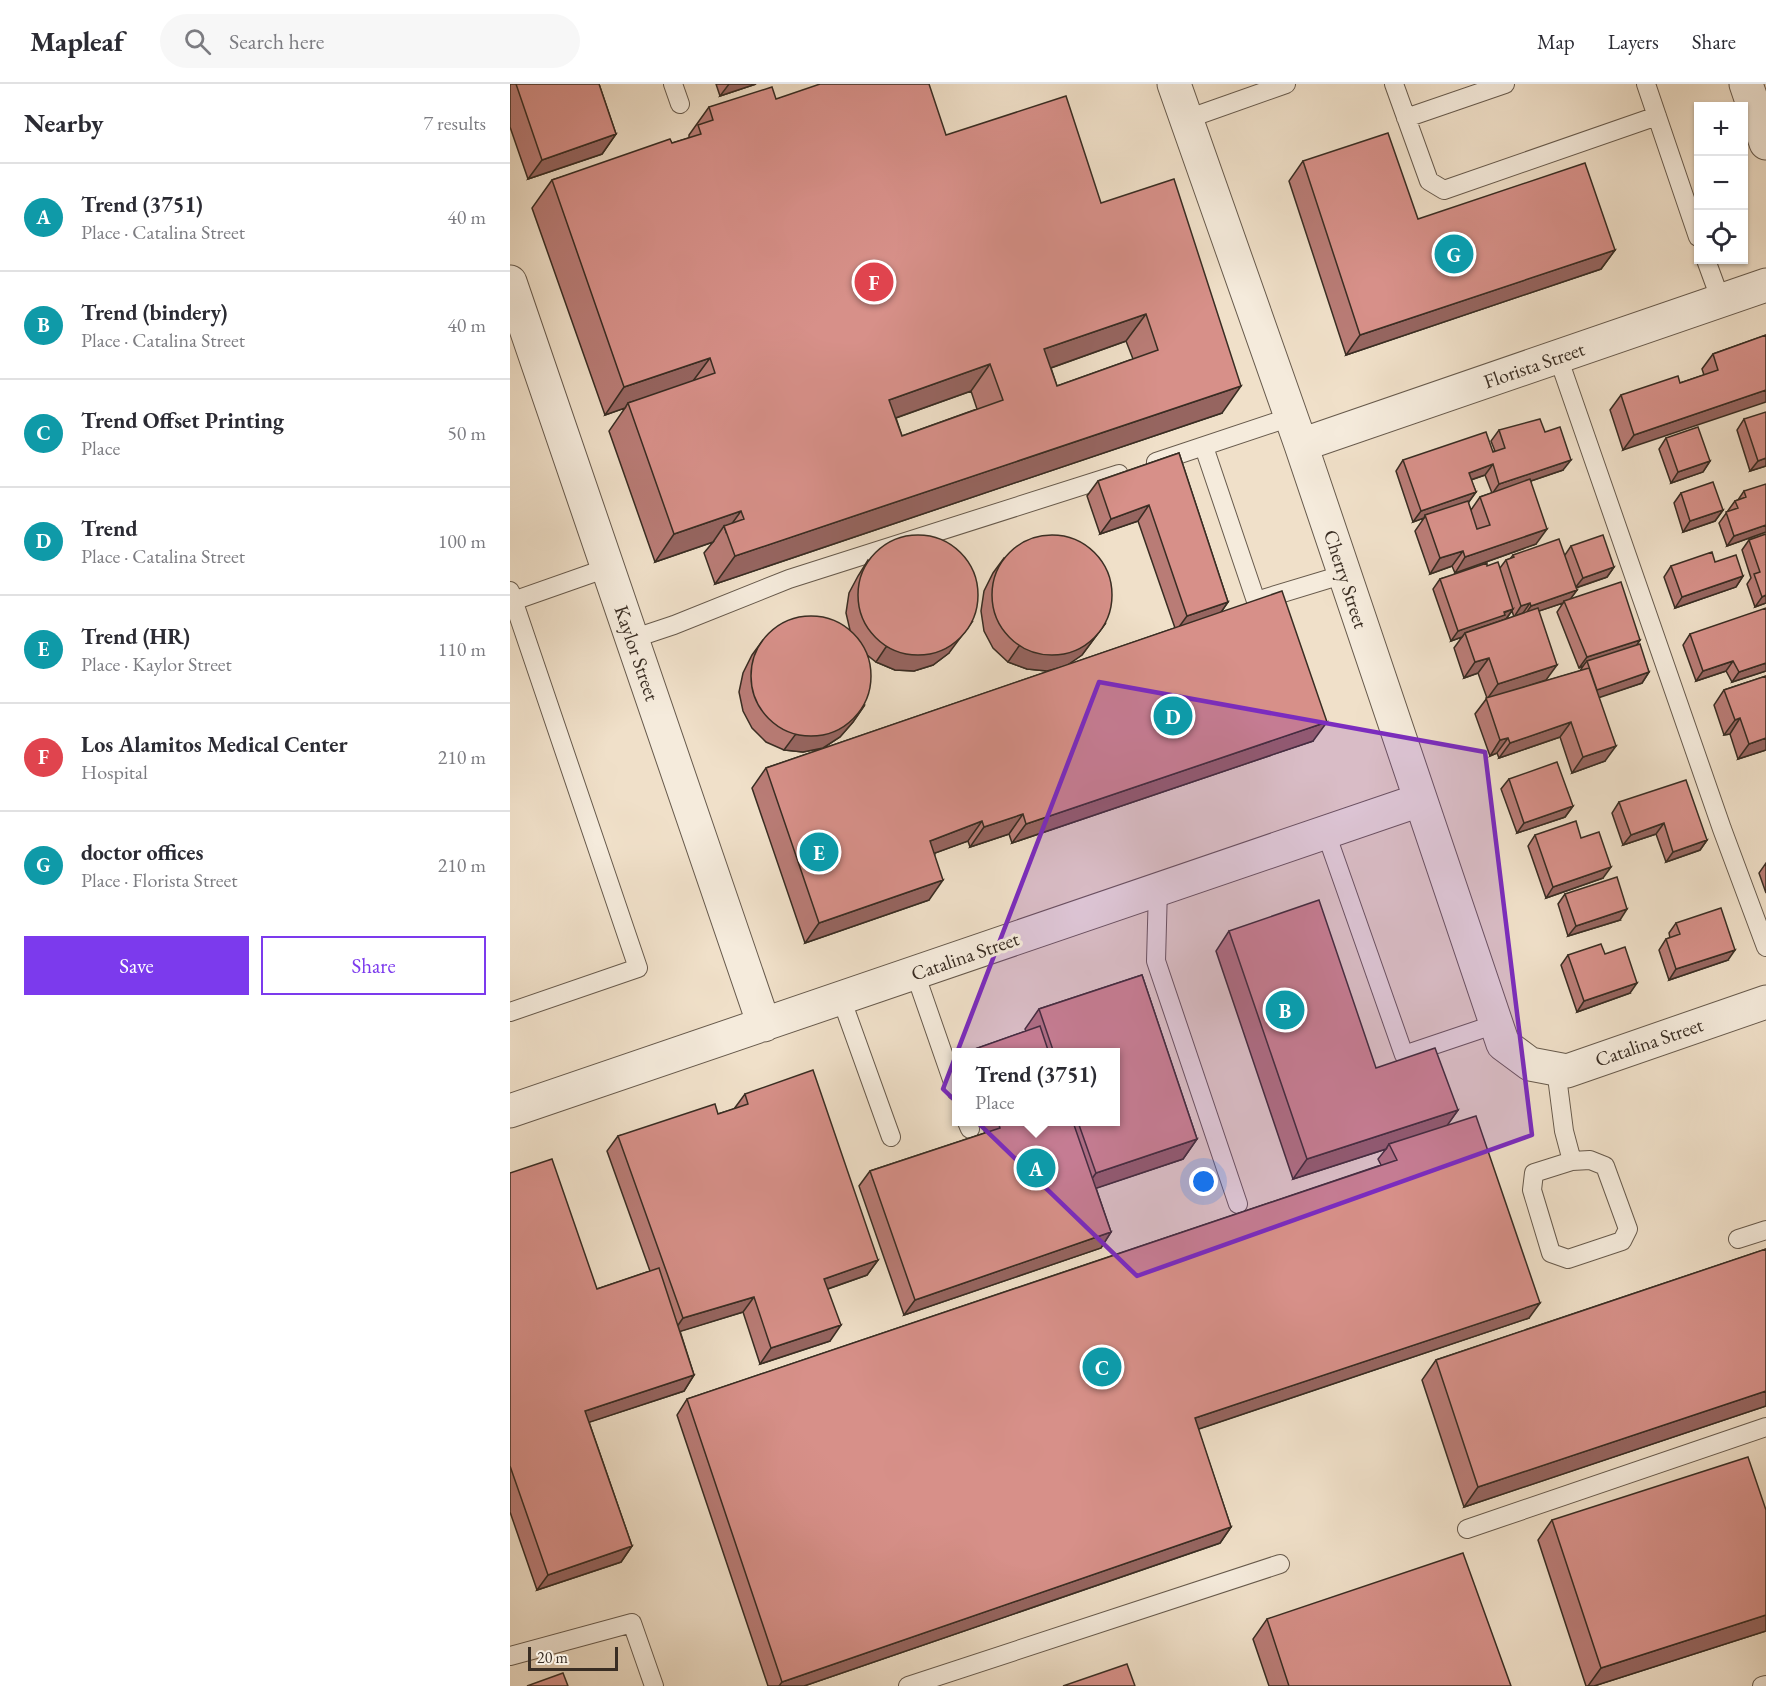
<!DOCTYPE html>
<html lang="en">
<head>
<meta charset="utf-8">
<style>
	body { margin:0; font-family:"EB Garamond",serif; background:#f7f7f7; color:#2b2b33 }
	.controls { position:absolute; right:18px; top:18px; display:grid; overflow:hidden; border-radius:0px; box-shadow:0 2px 4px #0004 }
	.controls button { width:54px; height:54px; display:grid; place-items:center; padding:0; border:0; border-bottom:2px solid #e1e1e2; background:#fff; color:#2b2b33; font:30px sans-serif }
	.scale { position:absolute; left:18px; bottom:15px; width:90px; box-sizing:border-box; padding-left:6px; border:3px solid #392d23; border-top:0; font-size:16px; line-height:21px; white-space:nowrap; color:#392d23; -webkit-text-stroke:4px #f5ebdc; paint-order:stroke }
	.you { position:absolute; left:694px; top:1098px; width:21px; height:21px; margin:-15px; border:4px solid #fff; border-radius:50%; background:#1a73e8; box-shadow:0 0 0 9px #1a73e833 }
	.badge { display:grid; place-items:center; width:39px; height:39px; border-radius:50%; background:#7c3aed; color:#fff; font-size:20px; font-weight:700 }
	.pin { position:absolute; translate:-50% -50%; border:3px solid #fff; box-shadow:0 2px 6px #0006 }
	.popup { position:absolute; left:442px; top:964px; width:168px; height:78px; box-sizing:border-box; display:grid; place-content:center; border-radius:0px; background:#fff; filter:drop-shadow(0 2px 4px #0005); font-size:20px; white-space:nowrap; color:#7c7c81 }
	.popup b { font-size:22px; color:#2b2b33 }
	.popup::after { content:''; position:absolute; left:50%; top:100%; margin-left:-12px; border:12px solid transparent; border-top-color:#fff }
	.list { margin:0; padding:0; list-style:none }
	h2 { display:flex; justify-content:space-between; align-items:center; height:78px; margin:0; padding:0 24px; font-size:26px }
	h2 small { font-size:20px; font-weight:400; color:#7c7c81 }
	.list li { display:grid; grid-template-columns:39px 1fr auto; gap:18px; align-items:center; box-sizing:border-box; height:108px; padding:0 24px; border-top:2px solid #e1e1e2 }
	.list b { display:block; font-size:22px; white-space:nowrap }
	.list p { margin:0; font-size:20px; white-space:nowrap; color:#7c7c81 }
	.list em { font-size:20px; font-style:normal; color:#7c7c81 }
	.actions { display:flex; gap:12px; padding:18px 24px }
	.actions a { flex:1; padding:14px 0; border:2px solid #7c3aed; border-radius:0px; text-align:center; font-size:21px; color:#7c3aed }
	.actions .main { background:#7c3aed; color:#fff }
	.icon { flex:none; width:33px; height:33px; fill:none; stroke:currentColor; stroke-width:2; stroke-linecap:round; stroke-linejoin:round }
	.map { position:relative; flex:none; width:1256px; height:1602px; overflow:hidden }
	header { display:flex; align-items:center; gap:36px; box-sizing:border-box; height:84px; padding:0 30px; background:#fff; border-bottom:2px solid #e1e1e2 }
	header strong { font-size:28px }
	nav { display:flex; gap:33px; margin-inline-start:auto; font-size:21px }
	.search { width:420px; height:54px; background:#f7f7f7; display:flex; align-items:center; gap:15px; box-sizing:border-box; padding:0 21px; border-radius:33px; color:#7c7c81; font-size:22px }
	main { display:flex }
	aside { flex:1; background:#fff }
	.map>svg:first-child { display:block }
</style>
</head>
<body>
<header>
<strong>Mapleaf</strong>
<div class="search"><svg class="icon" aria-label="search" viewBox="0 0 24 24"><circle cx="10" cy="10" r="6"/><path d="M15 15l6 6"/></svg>Search here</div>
<nav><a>Map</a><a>Layers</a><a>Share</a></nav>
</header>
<main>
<aside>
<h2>Nearby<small>7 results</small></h2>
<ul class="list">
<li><span class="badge" style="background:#0f9aa8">A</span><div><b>Trend (3751)</b><p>Place · Catalina Street</p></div><em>40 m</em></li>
<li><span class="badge" style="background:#0f9aa8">B</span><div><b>Trend (bindery)</b><p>Place · Catalina Street</p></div><em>40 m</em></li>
<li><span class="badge" style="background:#0f9aa8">C</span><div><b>Trend Offset Printing</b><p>Place</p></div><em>50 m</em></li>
<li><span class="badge" style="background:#0f9aa8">D</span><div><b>Trend</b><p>Place · Catalina Street</p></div><em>100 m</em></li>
<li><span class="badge" style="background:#0f9aa8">E</span><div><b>Trend (HR)</b><p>Place · Kaylor Street</p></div><em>110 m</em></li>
<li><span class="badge" style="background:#e0444e">F</span><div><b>Los Alamitos Medical Center</b><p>Hospital</p></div><em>210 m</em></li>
<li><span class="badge" style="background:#0f9aa8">G</span><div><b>doctor offices</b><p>Place · Florista Street</p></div><em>210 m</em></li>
</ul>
<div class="actions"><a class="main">Save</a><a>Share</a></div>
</aside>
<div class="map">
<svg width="1256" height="1602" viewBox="0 0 1256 1602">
	<rect width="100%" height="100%" fill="#f0e0c9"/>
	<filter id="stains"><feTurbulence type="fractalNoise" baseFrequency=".00333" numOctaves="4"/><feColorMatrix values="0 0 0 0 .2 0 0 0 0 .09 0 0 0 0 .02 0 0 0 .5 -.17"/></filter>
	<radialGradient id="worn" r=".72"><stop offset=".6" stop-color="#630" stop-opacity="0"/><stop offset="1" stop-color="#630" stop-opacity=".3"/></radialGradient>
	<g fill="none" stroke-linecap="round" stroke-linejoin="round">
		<g stroke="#675a4c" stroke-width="20">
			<path id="lane" d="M163,0L170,20
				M884,0L919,97L934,106L1147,32
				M1136,0L1188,153
				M896,34L995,0
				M677,35L776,0
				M1196,176L1211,217
				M1048,273L1212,745L1256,863
				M694,363L746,517L835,490
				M646,378L781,333
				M0,507L128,884L0,928
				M3,517L97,484
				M122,555L164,541L279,495L609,390
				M816,749L894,971L986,940
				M648,804L646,877L728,1120
				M405,889L446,1007
				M331,914L381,1053
				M1046,985L1054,1047L1062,1077L1024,1089L1022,1106L1041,1169L1058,1175L1112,1157L1118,1145L1095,1082L1080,1076L1062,1077
				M457,1038L460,1045
				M1228,1155L1256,1146
				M957,1445L1256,1343
				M0,1572L122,1539L144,1602
				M398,1602L770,1480
				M1252,1602L1256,1601"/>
		</g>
		<g stroke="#675a4c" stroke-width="35">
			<path id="street" d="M664,0L791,361L993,960L1020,980L1057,987L1256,918
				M1236,0L1256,59
				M0,198L254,941
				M791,361L1256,201
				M0,1027L910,716"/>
		</g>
		<use href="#lane" stroke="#f5ebdc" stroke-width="18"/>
		<use href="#street" stroke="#f5ebdc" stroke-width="33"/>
	</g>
	<path fill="#b97c76" stroke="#392d23" stroke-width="1.5" fill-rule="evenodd" d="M0,0H89L106,50L92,70L18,95L0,43Z
		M206,0H246L210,12Z
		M266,15L436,51L591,119L712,329L205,500L194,469L203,458L145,478L99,347L115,324L95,331L22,124L42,96L179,54V51L199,23ZM616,257L623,275L547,302L541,284ZM461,307L467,325L392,352L386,334Z
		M793,77L908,135L1105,166L1091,185L836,271L779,97Z
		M1256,251L1113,366L1100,326L1111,311L1170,299L1194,291L1192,285L1203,270Z
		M1234,335L1256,382L1240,387L1227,346Z
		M989,346L1035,348L1053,386L1021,397L1026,460L945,489L942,482L920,490L905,447L914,434L903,438L886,387L893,376L985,367L981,357ZM975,391L982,409L970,413L961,426L958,419L966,408L961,396Z
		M1156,354L1200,377L1193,388L1161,399L1149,365Z
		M669,369L718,518L711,528L803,657L502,759L499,750L460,763L458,757L425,769L419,816L295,859L242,704L256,684L551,583L537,587L517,585L498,578L483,564L474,547L471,527L474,507L483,489L494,474L595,540L572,571L557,581L665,544L628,437L590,450L577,412L588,397Z
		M1234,407L1256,448L1217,462L1209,439L1225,417L1228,416Z
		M1171,409L1213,426L1205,437L1173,448L1164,419Z
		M1256,450V519L1245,523L1237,500L1241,494L1232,466L1239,456Z
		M1061,462L1104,483L1097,493L1066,504L1067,506L1060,515L1130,556L1127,560L1139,588L1132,599L1089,613L1095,677L1062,689L1050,653L989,674L987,669L980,672L965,630L977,614L968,589L954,594L944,564L952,553L941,557L923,505L930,495L977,482L990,484L996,476L1000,475L1003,471H1055ZM1053,519L1047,528L1069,584L1073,582L1070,587L1022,601L1036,596L1029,527ZM1002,527L1004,533L996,535Z
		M358,476L439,569L423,581L404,587L385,586L366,578L357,571L354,622L343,638L330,653L313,664L293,668L274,666L256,658L242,644L233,627L229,608L233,589L242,571L253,556L340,546L336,529L339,509L348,492Z
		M1205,478L1233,492L1226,503L1165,524L1154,493L1161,482Z
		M1180,550L1256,587L1222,598L1216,587L1186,597L1173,561Z
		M1256,592V666L1228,675L1220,650L1214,651L1204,621L1214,606Z
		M999,695L1063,722L1055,733L1007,749L991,705Z
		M1109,718L1197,756L1190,766L1156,778L1146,750L1113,761L1102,729Z
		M1025,751L1071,754L1093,794L1036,814L1018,762Z
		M1256,779V809L1249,789Z
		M1055,810L1110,836L1058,852L1048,820Z
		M1166,839L1218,876L1159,896L1149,866L1156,855L1160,854L1159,849Z
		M719,847L866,984L948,1026L937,1041L1019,1234L688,1345L721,1443L710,1459L294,1602H258L167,1331L177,1315L871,1081L868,1075L876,1065L783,1095L706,867Z
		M1058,871L1120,909L1067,928L1051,881Z
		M632,891L687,1055L673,1075L586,1104L601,1148L591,1164L394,1231L349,1102L360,1087L475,1049L471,1038H606V969H460L462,966L516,947L515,945L529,925Z
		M235,1010L368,1176L357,1191L318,1205L320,1257L250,1280L233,1228L170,1247L184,1291L174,1307L79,1338L122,1462L111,1478L27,1506L0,1428V1089L87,1205L140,1187L97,1067L108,1052L208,1030L224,1025Z
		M1256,1165V1322L954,1423L912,1296L926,1276Z
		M1256,1426V1547L1084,1602H1076L1028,1456L1042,1436Z
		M757,1535L1001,1602H759L743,1555Z"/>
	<path fill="#966560" stroke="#392d23" stroke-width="1.5" d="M219,0H246L210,12Z
		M106,50L92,70L18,95L32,76Z
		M1105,166L1091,185L836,271L850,251Z
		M636,230L616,257L515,293L534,265Z
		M200,274L180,301L118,319L115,324L95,331L114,303Z
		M480,280L461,307L360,343L379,316Z
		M731,302L712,329L205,500L225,472Z
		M1256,306V318L1113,366L1124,351Z
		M1256,374V382L1240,387L1248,377Z
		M1061,376L1053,386L982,410L989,400Z
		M1200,377L1193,388L1161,399L1168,388Z
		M983,380L975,391L951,399L959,389Z
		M966,408L958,419L915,431L914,434L903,438L911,427Z
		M639,421L628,437L590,450L601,435Z
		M1213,426L1205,437L1173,448L1180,437Z
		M231,427L216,448L214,442L203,458L145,478L164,450Z
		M1256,441V448L1217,462L1224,452Z
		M1037,445L1026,460L945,489L955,473Z
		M953,467L942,482L920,490L930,474Z
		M1104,483L1097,493L1065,504L1073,494Z
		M1233,492L1226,503L1165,524L1172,513Z
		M1067,506L1059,517H1054L1053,519L1014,532L1021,522Z
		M1256,511V519L1245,523L1252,513Z
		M718,518L707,534L666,547L677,532Z
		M1020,519L1013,529L1004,533L1011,522Z
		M1003,525L996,535L955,549L952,553L941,557L948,547Z
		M462,538L439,569L423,581L404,587L385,586L366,578L376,563Z
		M595,540L572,571L556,582L537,587L517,585L498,578L509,562Z
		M1130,556L1123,567L1077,577L1073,582L1069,584L1077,573Z
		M979,574L968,589L954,594L965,578Z
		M1223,577L1216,587L1186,597L1193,587Z
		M1256,579V587L1222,598L1229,588Z
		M1047,581L1036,596L977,615L988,600Z
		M1139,588L1132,599L1079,617L1086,606Z
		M354,622L343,638L330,653L313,664L293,668L274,666L285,651Z
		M1230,634L1220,650L1214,651L1225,636Z
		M817,638L803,657L502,759L516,740Z
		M1061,638L1050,653L989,674L1000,659Z
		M998,654L987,669L980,672L990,656Z
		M1256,654V666L1228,675L1239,660Z
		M1106,662L1095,677L1062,689L1073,673Z
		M1063,722L1055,733L1007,749L1014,739Z
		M513,730L499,750L460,763L474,743Z
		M472,737L458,757L406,776L420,757Z
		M1154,739L1146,750L1113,761L1121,751Z
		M1197,756L1190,766L1156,778L1163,768Z
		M1101,783L1093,794L1036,814L1043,803Z
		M433,796L419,816L295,859L309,839Z
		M1117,825L1110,836L1058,852L1066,842Z
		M1225,866L1218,876L1159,896L1166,885Z
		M1127,899L1120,909L1067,928L1074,917Z
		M948,1026L934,1046L879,1060L876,1065L783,1095L797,1075Z
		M687,1055L673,1075L572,1109L586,1089Z
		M601,1148L591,1164L394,1231L405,1216Z
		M368,1176L357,1191L303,1210L314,1195Z
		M244,1213L233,1228L162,1250L173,1234Z
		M1030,1219L1019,1234L674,1350L685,1334Z
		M331,1241L320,1257L250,1280L261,1264Z
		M184,1291L174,1307L65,1343L75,1327Z
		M1256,1307V1322L954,1423L968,1403Z
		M721,1443L710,1459L294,1602H269L272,1598Z
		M122,1462L111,1478L27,1506L38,1491Z
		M1256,1531V1547L1084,1602H1078L1091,1584Z"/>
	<path fill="#d79089" stroke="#392d23" stroke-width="1.5" fill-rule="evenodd" d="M6,0H89L106,50L32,76Z
		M310,0H419L436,51L556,12L591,119L664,95L731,302L225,472L214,442L234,435L231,427L164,450L118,319L205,289L200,274L114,303L42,96L160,55L162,59L191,50L188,41L203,36L199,23L262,3L266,15ZM636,230L648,266L547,302L534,265ZM480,280L493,316L392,352L379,316Z
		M878,49L908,135L1075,79L1105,166L850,251L793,77Z
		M1256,251V306L1124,351L1111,311L1168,292L1170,299L1208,286L1203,270Z
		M1256,328V374L1248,377L1234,335Z
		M1030,335L1035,348L1050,343L1061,376L989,400L983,380L959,389L966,408L911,427L893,376L976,348L983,368L995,364L989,346Z
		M1188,343L1200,377L1168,388L1156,354Z
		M669,369L718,518L677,532L639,421L601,435L588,397Z
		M1020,395L1037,445L955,473L953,467L930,474L915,431L958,417L967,445L980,441L970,413Z
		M1203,398L1213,426L1180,437L1171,409Z
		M1256,400V441L1224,452L1216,428L1228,424L1225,417L1236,413L1234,407Z
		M1256,450V511L1252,513L1244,490L1250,488L1239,456Z
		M1093,451L1104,483L1073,494L1061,462Z
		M482 511a60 60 0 1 1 120 0a60 60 0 1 1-120 0Z
		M348 511a60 60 0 1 1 120 0a60 60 0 1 1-120 0Z
		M1049,455L1067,506L1021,522L1020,519L1011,522L996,476L1004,473L1003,471Z
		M1202,468L1205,478L1226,471L1233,492L1172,513L1161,482Z
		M988,478L1003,525L994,528L995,531L948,547L930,495L977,479V482Z
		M1111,498L1130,556L1077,573L1054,517Z
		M772,507L817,638L516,740L513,730L474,743L472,737L420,757L433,796L309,839L256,684Z
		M1028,524L1047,581L988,600L979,574L965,578L955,549Z
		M1256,524V579L1229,588L1223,577L1193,587L1180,550Z
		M241 592a60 60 0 1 1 120 0a60 60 0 1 1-120 0Z
		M1130,560L1139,588L1087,606L1077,577Z
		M1079,584L1106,662L1073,673L1061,638L1000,659L998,654L990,656L976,614Z
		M1256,592V654L1239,660L1230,634L1225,636L1214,606Z
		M1047,678L1063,722L1014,739L999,695Z
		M1176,696L1197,756L1163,768L1154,739L1121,751L1109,718Z
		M1066,737L1071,754L1089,748L1101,783L1043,803L1025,751Z
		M1107,793L1117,825L1066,842L1055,810Z
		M809,816L866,984L925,964L948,1026L797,1075L719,847Z
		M1211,824L1225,866L1166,885L1156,855L1170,850L1166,839Z
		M1091,860L1095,870L1115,863L1127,899L1074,917L1058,871Z
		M632,891L687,1055L586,1089L568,1038H606V969H544L529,925Z
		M530,942L539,969H463L462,966Z
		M303,986L368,1176L314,1195L331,1241L261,1264L244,1213L173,1234L108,1052L205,1020L208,1030L238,1020L235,1010Z
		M966,1032L1030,1219L685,1334L721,1443L272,1598L177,1315L887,1076L879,1060Z
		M488,1038H563L601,1148L405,1216L360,1087L490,1044Z
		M42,1075L87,1205L149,1184L184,1291L75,1327L122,1462L38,1491L0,1382V1089Z
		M1256,1165V1307L968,1403L926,1276Z
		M1238,1373L1256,1426V1531L1091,1584L1042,1436Z
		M953,1469L1001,1602H779L757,1535Z
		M617,1580L625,1602H553Z
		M53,1589L58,1602H17Z"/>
	<path fill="#7b2cbf" fill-opacity="0.2" stroke="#7b2cbf" stroke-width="4.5" stroke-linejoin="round" d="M589,598L975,668L1022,1051L627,1192L433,1005Z"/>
	<g text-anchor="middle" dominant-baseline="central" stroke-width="6" stroke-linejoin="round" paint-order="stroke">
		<g font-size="20" fill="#392d23" stroke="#f5ebdc">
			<text transform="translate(1024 281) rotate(-19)">Florista Street</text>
			<text transform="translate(836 495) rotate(72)">Cherry Street</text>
			<text transform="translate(127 569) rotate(71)">Kaylor Street</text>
			<text transform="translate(455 872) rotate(-19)">Catalina Street</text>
			<text transform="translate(1139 958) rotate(-19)">Catalina Street</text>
		</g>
	</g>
	<rect width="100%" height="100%" filter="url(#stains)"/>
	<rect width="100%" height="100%" fill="url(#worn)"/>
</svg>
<div class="controls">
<button>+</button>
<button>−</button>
<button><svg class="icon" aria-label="locate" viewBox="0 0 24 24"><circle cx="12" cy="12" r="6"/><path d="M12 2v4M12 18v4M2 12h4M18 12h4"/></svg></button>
</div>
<div class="scale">20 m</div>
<div class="you"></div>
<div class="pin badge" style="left:526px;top:1084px;background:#0f9aa8">A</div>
<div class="popup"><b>Trend (3751)</b>Place</div>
<div class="pin badge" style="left:775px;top:926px;background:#0f9aa8">B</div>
<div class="pin badge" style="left:592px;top:1283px;background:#0f9aa8">C</div>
<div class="pin badge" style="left:663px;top:632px;background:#0f9aa8">D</div>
<div class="pin badge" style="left:309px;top:768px;background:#0f9aa8">E</div>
<div class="pin badge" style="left:364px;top:198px;background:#e0444e">F</div>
<div class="pin badge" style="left:944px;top:170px;background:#0f9aa8">G</div>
</div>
</main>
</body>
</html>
